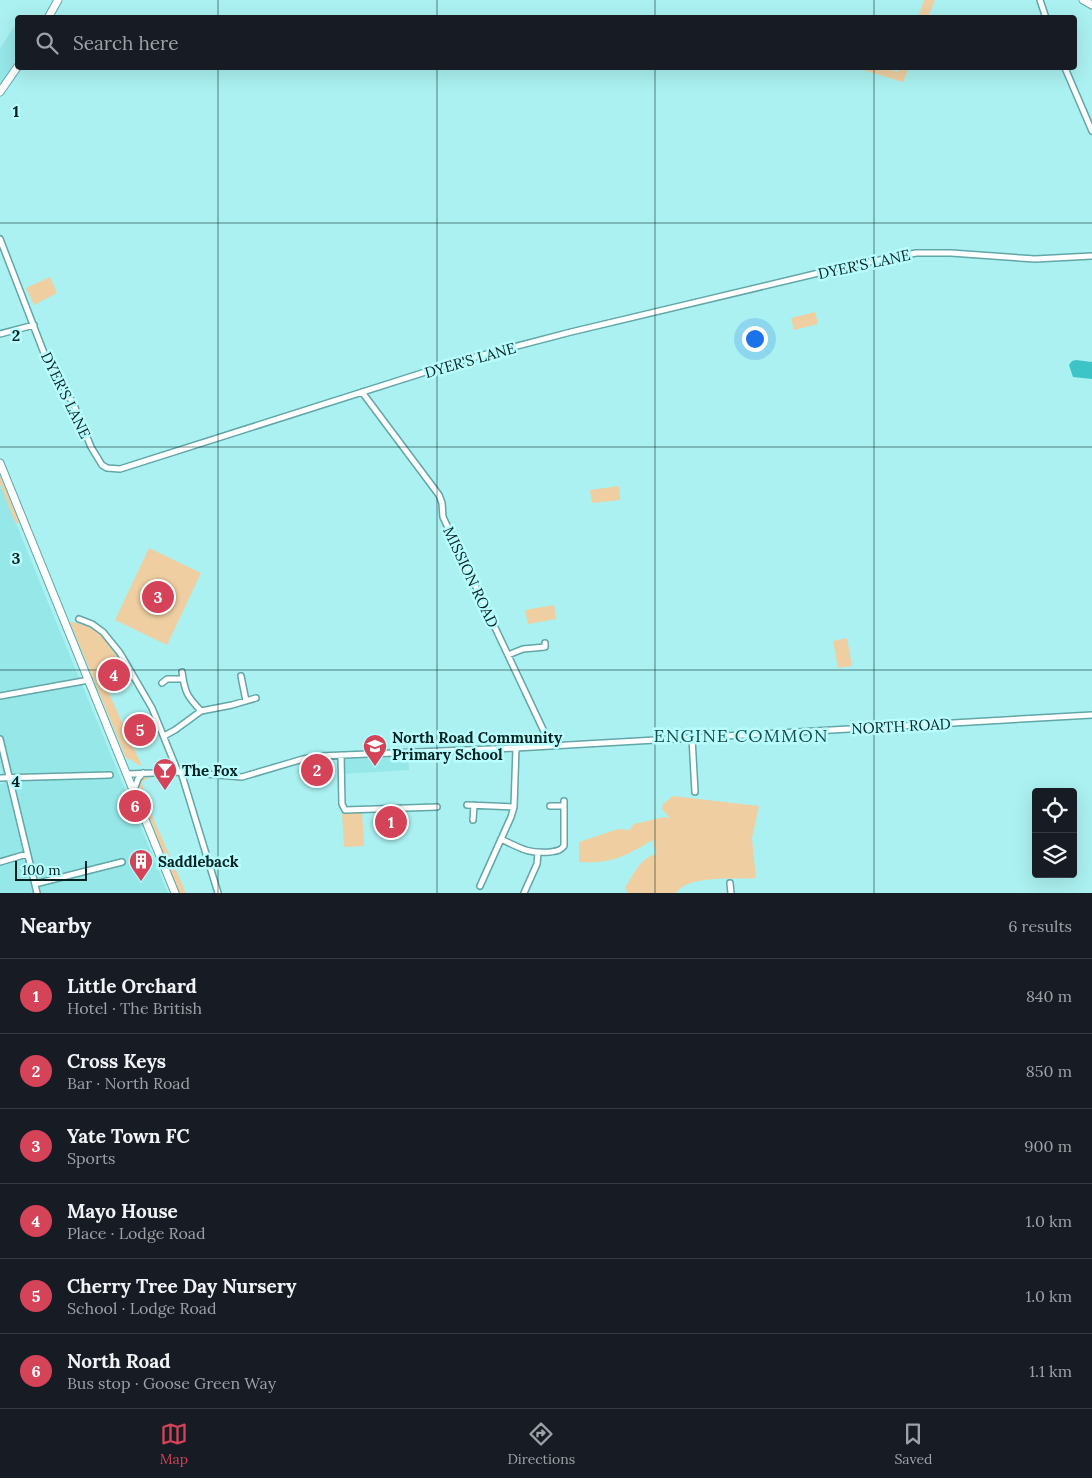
<!DOCTYPE html>
<html lang="en">
<head>
<meta charset="utf-8">
<style>
	body { margin:0; font-family:Lora,serif; background:#242831; color:#f1f3f6 }
	.controls { position:absolute; right:15px; bottom:15px; display:grid; overflow:hidden; border-radius:5px; box-shadow:0 5px 20px #0002 }
	.controls button { width:45px; height:45px; display:grid; place-items:center; padding:0; border:0; border-bottom:1px solid #363941; background:#171b24; color:#f1f3f6; font:25px sans-serif }
	.scale { position:absolute; left:15px; bottom:12px; width:72px; box-sizing:border-box; padding-left:5px; border:2px solid #042121; border-top:0; font-size:14px; line-height:18px; white-space:nowrap; color:#042121; -webkit-text-stroke:4px #b8feff; paint-order:stroke }
	.you { position:absolute; left:754px; top:338px; width:18px; height:18px; margin:-12px; border:4px solid #fff; border-radius:50%; background:#1a73e8; box-shadow:0 0 0 8px #1a73e833 }
	.badge { display:grid; place-items:center; width:32px; height:32px; border-radius:50%; background:#d44358; color:#fff; font-size:16px; font-weight:700 }
	.pin { position:absolute; translate:-50% -50%; border:2px solid #fff; box-shadow:0 1px 5px #0006 }
	.list { margin:0; padding:0; list-style:none }
	h2 { display:flex; justify-content:space-between; align-items:center; height:65px; margin:0; padding:0 20px; font-size:21px }
	h2 small { font-size:16px; font-weight:400; color:#9ea1a6 }
	.list li { display:grid; grid-template-columns:32px 1fr auto; gap:15px; align-items:center; box-sizing:border-box; height:75px; padding:0 20px; border-top:1px solid #363941 }
	.list b { display:block; font-size:19px; white-space:nowrap }
	.list p { margin:0; font-size:16px; white-space:nowrap; color:#9ea1a6 }
	.list em { font-size:16px; font-style:normal; color:#9ea1a6 }
	.icon { flex:none; width:28px; height:28px; fill:none; stroke:currentColor; stroke-width:2; stroke-linecap:round; stroke-linejoin:round }
	.map { position:relative; flex:none; width:1092px; height:893px; overflow:hidden }
	.search { position:absolute; background:#171b24; box-shadow:0 5px 20px #0002; left:15px; right:15px; top:15px; height:55px; display:flex; align-items:center; gap:12px; box-sizing:border-box; padding:0 18px; border-radius:5px; color:#9ea1a6; font-size:19px }
	.sheet { height:515px; background:#171b24 }
	nav { display:flex; justify-content:space-around; align-items:center; box-sizing:border-box; height:70px; border-top:1px solid #363941; background:#171b24; font-size:14px; color:#9ea1a6 }
	nav a { display:grid; justify-items:center; gap:2px }
	nav .on { color:#d44358 }
	.map>svg:first-child { display:block }
</style>
</head>
<body>
<div class="map">
<svg width="1092" height="893" viewBox="0 0 1092 893">
	<rect width="100%" height="100%" fill="#abf1f1"/>
	<path fill="#96e7e8" d="M17,23V58L0,85V48Z
		M0,484L47,600L168,893H0V784L4,783L0,763Z
		M408,756L409,770L342,774V759Z"/>
	<path fill="#efcfa1" d="M924,0H935L928,17H918Z
		M857,68H884L898,72L900,68H909L903,82Z
		M50,277L57,293L34,305L26,288Z
		M815,312L818,324L794,330L791,318Z
		M0,476L19,522L16,524L0,484Z
		M619,486L620,500L592,503L590,490Z
		M149,548L201,573L167,645L115,620Z
		M554,605L556,619L528,624L525,610Z
		M70,622C99,626 106,638 119,661L97,667L142,766C135,764 133,760 126,758Z
		M847,638L852,666L838,668L833,641Z
		M152,776L142,782L144,797L186,893H178L155,836L156,834L140,793C138,782 140,777 152,776Z
		M673,796L759,806L752,838L756,878C736,880 688,874 676,893H628L625,888C634,874 639,859 656,854L653,840C625,856 613,864 579,862V842L618,829L629,830L634,824L664,817L670,818L662,809L663,804Z
		M342,812H362L364,846L344,847Z"/>
	<path fill="#3cc4c6" d="M1076,360L1092,362V379L1073,377L1069,365L1072,361Z"/>
	<g fill="none" stroke-linecap="round" stroke-linejoin="round">
		<g stroke="#62a6a7" stroke-width="8">
			<path id="minor" d="M1040,0L1046,18
				M1065,68L1092,131
				M0,239L44,353L74,405L91,447L102,465L107,468L120,469L460,361L571,332L848,266L916,253H951L1035,259L1092,256
				M0,334L34,325
				M362,392L439,495L442,503L443,517L548,740L549,746
				M79,619L92,624L103,632L120,653L152,708L178,772
				M508,655L523,649L545,647V643
				M182,672C185,693 187,696 201,711
				M241,676L246,701
				M162,683L167,679H183
				M0,696L89,680
				M164,736L175,730L201,711L232,705L256,698
				M692,738L695,792
				M0,739L37,893
				M341,755L342,804L345,810L437,807
				M181,772L218,893
				M127,774L181,772L242,777L303,759L319,756L516,748L1092,715
				M0,778L110,775
				M134,790L138,779L143,773
				M467,805L514,807
				M550,806H564
				M473,820L474,805
				M501,839C520,848 528,854 550,852C556,851 560,851 564,846V801
				M0,862L27,854
				M730,883L731,893
				M35,884L122,862
				M480,886L511,817L514,807L516,748
				M524,893L537,864L538,853"/>
		</g>
		<g stroke="#62a6a7" stroke-width="9">
			<path id="major" d="M1083,0L1092,5
				M48,18L58,0
				M0,92L18,66
				M0,463L175,893"/>
		</g>
		<use href="#minor" stroke="#fff" stroke-width="5"/>
		<use href="#major" stroke="#fff" stroke-width="7"/>
	</g>
	<path fill="none" stroke="#042121" stroke-width="1" stroke-opacity="0.55" d="M218,0V18M437,0V18M655,0V18M874,0V18M218,68V893M437,68V893M655,68V893M874,68V893M0,223H1092M0,447H1092M0,670H1092"/>
	<defs>
		<g id="school-pin" transform="scale(1.25)"><path d="M0 17L-7.5 6A9.5 9.5 0 1 1 7.5 6Z" fill="#d44358" stroke="#b8feff"/><path d="M0-5L7-2L0 1L-7-2ZM-4 1L0 2.5L4 1V4Q0 6-4 4Z" fill="#fff"/></g>
		<g id="bar-pin" transform="scale(1.25)"><path d="M0 17L-7.5 6A9.5 9.5 0 1 1 7.5 6Z" fill="#d44358" stroke="#b8feff"/><path d="M-6-5H6L.8 .8V4.5H3.5V6h-7V4.5H-.8V.8Z" fill="#fff"/></g>
		<g id="building-pin" transform="scale(1.25)"><path d="M0 17L-7.5 6A9.5 9.5 0 1 1 7.5 6Z" fill="#d44358" stroke="#b8feff"/><path d="M-4-6H4V6H1V3H-1V6H-4ZM-2.5-4.3h1.7v1.8h-1.7ZM.8-4.3h1.7v1.8H.8ZM-2.5-1h1.7V.8h-1.7ZM.8-1h1.7V.8H.8Z" fill="#fff"/></g>
	</defs>
	<g fill-rule="evenodd">
		<use href="#school-pin" x="375" y="746"/>
		<use href="#bar-pin" x="165" y="770"/>
		<use href="#building-pin" x="141" y="861"/>
	</g>
	<g text-anchor="middle" dominant-baseline="central" stroke-width="5" stroke-linejoin="round" paint-order="stroke">
		<g font-size="15" fill="#042121" stroke="#b8feff">
			<text transform="translate(864 264) rotate(-12)">DYER'S LANE</text>
			<text transform="translate(470 360) rotate(-16)">DYER'S LANE</text>
			<text transform="translate(66 395) rotate(64)">DYER'S LANE</text>
			<text transform="translate(471 577) rotate(65)">MISSION ROAD</text>
			<text transform="translate(901 726) rotate(-3)">NORTH ROAD</text>
		</g>
		<g font-size="15" font-weight="bold" fill="#042121" stroke="#b8feff" text-anchor="start">
			<text x="392" y="737">North Road Community<tspan x="392" dy="17">Primary School</tspan></text>
			<text x="182" y="770">The Fox</text>
			<text x="158" y="861">Saddleback</text>
		</g>
		<g font-size="18" letter-spacing="1" fill="#174d4d" stroke="#b8feff">
			<text x="741" y="735">ENGINE COMMON</text>
		</g>
	</g>
	<g font-size="16" text-anchor="middle" font-weight="bold" fill="#042121" stroke="#b8feff" stroke-width="5" stroke-linejoin="round" paint-order="stroke">
		<text x="16" y="117">1</text>
		<text x="16" y="341">2</text>
		<text x="16" y="564">3</text>
		<text x="16" y="787">4</text>
	</g>
</svg>
<div class="controls">
<button><svg class="icon" aria-label="locate" viewBox="0 0 24 24"><circle cx="12" cy="12" r="6"/><path d="M12 2v4M12 18v4M2 12h4M18 12h4"/></svg></button>
<button><svg class="icon" aria-label="layers" viewBox="0 0 24 24"><path d="M12 4l9 5-9 5-9-5zM3 14l9 5 9-5"/></svg></button>
</div>
<div class="scale">100 m</div>
<div class="you"></div>
<div class="pin badge" style="left:391px;top:822px">1</div>
<div class="pin badge" style="left:317px;top:770px">2</div>
<div class="pin badge" style="left:158px;top:597px">3</div>
<div class="pin badge" style="left:114px;top:675px">4</div>
<div class="pin badge" style="left:140px;top:730px">5</div>
<div class="pin badge" style="left:135px;top:806px">6</div>
<div class="search"><svg class="icon" aria-label="search" viewBox="0 0 24 24"><circle cx="10" cy="10" r="6"/><path d="M15 15l6 6"/></svg>Search here</div>
</div>
<section class="sheet">
<h2>Nearby<small>6 results</small></h2>
<ul class="list">
<li><span class="badge">1</span><div><b>Little Orchard</b><p>Hotel · The British</p></div><em>840 m</em></li>
<li><span class="badge">2</span><div><b>Cross Keys</b><p>Bar · North Road</p></div><em>850 m</em></li>
<li><span class="badge">3</span><div><b>Yate Town FC</b><p>Sports</p></div><em>900 m</em></li>
<li><span class="badge">4</span><div><b>Mayo House</b><p>Place · Lodge Road</p></div><em>1.0 km</em></li>
<li><span class="badge">5</span><div><b>Cherry Tree Day Nursery</b><p>School · Lodge Road</p></div><em>1.0 km</em></li>
<li><span class="badge">6</span><div><b>North Road</b><p>Bus stop · Goose Green Way</p></div><em>1.1 km</em></li>
</ul>
</section>
<nav>
<a class="on"><svg class="icon" aria-label="map" viewBox="0 0 24 24"><path d="M3 6l6-2 6 2 6-2v14l-6 2-6-2-6 2zM9 4v14M15 6v14"/></svg>Map</a>
<a><svg class="icon" aria-label="directions" viewBox="0 0 24 24"><path d="M12 3l9 9-9 9-9-9zM9 14v-3h6M13 9l2 2-2 2"/></svg>Directions</a>
<a><svg class="icon" aria-label="saved" viewBox="0 0 24 24"><path d="M7 4h10v16l-5-4-5 4z"/></svg>Saved</a>
</nav>
</body>
</html>
